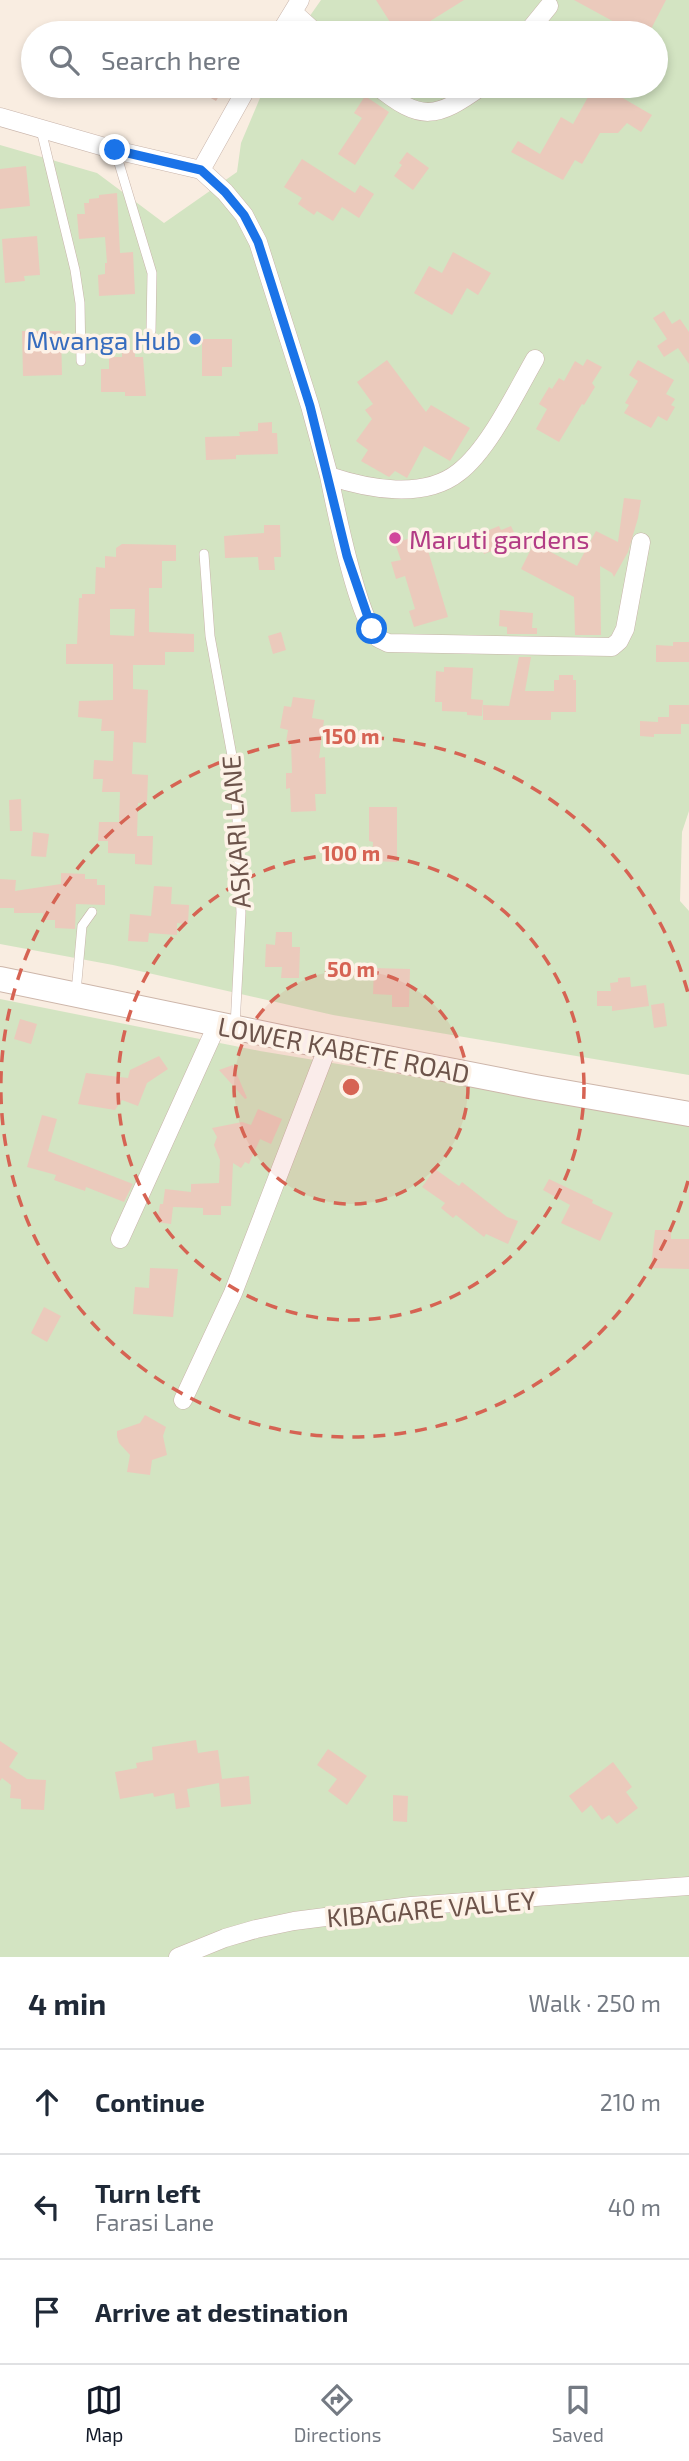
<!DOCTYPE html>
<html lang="en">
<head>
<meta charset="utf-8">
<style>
	body { margin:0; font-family:"Exo 2",sans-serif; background:#f6f6f7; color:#1f2937 }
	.stop { position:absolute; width:21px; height:21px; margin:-16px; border:5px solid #1a73e8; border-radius:50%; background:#fff }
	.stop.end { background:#1a73e8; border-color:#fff; box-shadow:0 2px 7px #0008 }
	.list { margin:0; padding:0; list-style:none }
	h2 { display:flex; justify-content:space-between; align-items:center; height:91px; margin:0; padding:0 28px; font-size:30px }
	h2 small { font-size:23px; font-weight:400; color:#747a83 }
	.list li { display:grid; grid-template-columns:46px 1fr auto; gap:21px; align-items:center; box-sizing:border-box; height:105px; padding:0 28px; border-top:2px solid #e0e1e3 }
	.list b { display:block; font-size:26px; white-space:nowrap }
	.list p { margin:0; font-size:23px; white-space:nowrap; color:#747a83 }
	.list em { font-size:23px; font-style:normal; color:#747a83 }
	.icon { flex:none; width:38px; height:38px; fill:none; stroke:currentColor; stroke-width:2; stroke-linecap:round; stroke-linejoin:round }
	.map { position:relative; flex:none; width:689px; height:1957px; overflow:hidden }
	.search { position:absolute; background:#fff; box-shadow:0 4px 10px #0003; left:21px; right:21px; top:21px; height:77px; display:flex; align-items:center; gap:18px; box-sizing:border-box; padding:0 24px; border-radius:38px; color:#747a83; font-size:26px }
	.sheet { height:406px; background:#fff }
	nav { display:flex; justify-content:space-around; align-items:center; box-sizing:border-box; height:98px; border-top:2px solid #e0e1e3; background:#fff; font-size:19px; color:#747a83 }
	nav a { display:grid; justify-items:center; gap:4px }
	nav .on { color:#111827 }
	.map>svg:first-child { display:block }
</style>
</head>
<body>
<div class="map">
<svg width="689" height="1957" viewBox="0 0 689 1957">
	<rect width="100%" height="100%" fill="#f9ede1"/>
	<path fill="#d3e4c2" d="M321,0H689V811L682,832L680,901L689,911V1075L333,1015L113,965L0,944V145L97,173L164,223L237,172L241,143L265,86H656V33H298Z
		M0,999L260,1051L689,1122V1957H0Z"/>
	<path fill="#ebcabc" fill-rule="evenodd" d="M376,0H464L411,33H397Z
		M574,0H666L649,33H627L629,30Z
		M190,86H225L216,101Z
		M570,86H602L652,115L641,132L627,123L618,133H600L582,164L575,160L563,180L511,152L518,141L540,154L561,117L573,124L588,97Z
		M365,96L389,112L355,165L338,154L362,118L354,113Z
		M407,152L429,168L413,190L394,176L402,165L399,163Z
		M302,159L355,193L360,185L374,194L359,218L342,207L333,221L317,211L314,215L298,204L302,198L284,187Z
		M26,166L30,206L0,209V169Z
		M117,193L120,253L133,252L135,294L99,296L98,275L105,274V263H107L105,237L79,239L77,214H85L84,203H89V199L99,198V195Z
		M37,236L40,275L24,276L25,281L5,283L2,239Z
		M453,252L491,273L478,295L467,288L452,315L414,293L429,266L442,273Z
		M664,311L672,324L680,319L689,332V364L678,348L664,357L657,346L667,339L653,318Z
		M22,331H61L62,375L23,376Z
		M202,339H232V367H222V376H202Z
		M122,350H135V357H143L146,396H125V392H101V369H109V357H122Z
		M587,359L602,367L592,383L595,387L584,405L582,404L559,442L536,429L547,409L539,404L549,387L552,389L559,378L564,381L575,361L583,366Z
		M387,360L426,412L431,405L470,428L450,461L424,446L407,478L395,471L389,477L361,461L368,450L356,441L372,419L365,410L373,404L357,382Z
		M638,360L674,380L666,394L675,399L671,405L675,407L667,421L658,416L651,428L624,413L629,405L625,403L638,381L629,375Z
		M272,422V433H277L278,454L236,455V459L206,460L205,437L240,436L239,432L258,431V423Z
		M624,498L641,500L638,518L628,552L614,577L612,573L600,566L601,635H575L574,597L521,569L534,543L577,566L596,531L618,542Z
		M264,525H280L281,557H274L275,570H259L258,557L225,558L224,536L264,533Z
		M499,526L501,530L511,526L518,541L484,554L477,535Z
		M423,534L448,617L414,627L409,611L415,609L405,576L396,579L391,562L401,560L395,543Z
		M122,544L176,545V561H162V588H149V632L194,634V652H165V665H133V689L148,690L146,743L133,742L132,774L148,775L147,803H138L137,836H153L152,865L135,864V854L108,853V841H98L99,822H119L120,792H102L103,779H93L94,760L113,761L114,731H101L102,719L78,717L79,701L113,700V664H66V644H77L79,598H82V594H95L96,567L105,568V556L116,557V548ZM110,609H135L134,636L110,635Z
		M500,610L533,613L532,628H537V634H507V627L499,626Z
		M281,632L286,650L273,654L268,636Z
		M673,642H689V662H656V645L673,646Z
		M519,657H531L525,691H554V680H559V675H573V680H576V712H551V720H483V705L509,706Z
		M444,667L473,668L471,699L483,700L482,716L467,715V712L442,711V702H435L436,671L444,672Z
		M293,697L315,700L312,718L324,720L319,758L325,757L326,794H315L316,811L291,812L290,788L286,789V773H292L291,742H286L288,730L280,728L284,706L291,707Z
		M669,705H689V724H681V734H654V737L640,736V721L658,722V717H669Z
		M21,799L22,831H10L9,800Z
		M369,807H397V862L372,861L373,842L369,841Z
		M33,832L49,834L46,857L31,856Z
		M61,873L85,874V879H97V885H105V905L76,904L75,929L55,928V920H43V913H14V908H0V879L16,880L15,891L61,884Z
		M154,886L172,887L171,904L189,905L188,924L177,923V935L149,933L148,942L128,941L130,914L151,916Z
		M276,932H292V947H300L299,978H281L282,967H265L266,944L275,945Z
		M374,968L410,969L409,1007H392V995L373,994Z
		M630,977L631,987L646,985L649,1006L612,1011V1006H597V991H611L610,983L618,982V978Z
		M664,1003L667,1026L654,1028L651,1005Z
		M20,1019L37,1024L31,1044L14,1039Z
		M159,1056L168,1069L147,1083L138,1106L122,1100L115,1110L78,1104L86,1073L128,1078L130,1070Z
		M233,1065L247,1098L245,1099L219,1070Z
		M258,1109L282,1119L271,1144L260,1139L249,1164L245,1162L241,1168L233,1163L231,1206H221V1215H203V1208L173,1207L171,1224L157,1222L160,1204H163L165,1189L191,1192V1184L219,1183L220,1160L214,1145L217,1137L212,1128L242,1122L251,1125Z
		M42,1115L57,1119L48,1151L133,1184L124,1202L86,1187L85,1191L54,1180L56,1175L27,1167Z
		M435,1169L459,1186L462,1182L507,1217L518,1221L508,1244L486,1234L484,1237L456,1215L453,1218L441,1208L445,1203L422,1187Z
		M549,1179L593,1200L592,1203L613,1213L600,1241L561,1223L570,1205L543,1190Z
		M655,1230H671V1239H689V1269L651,1268Z
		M150,1268L178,1269L173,1317L133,1314L135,1287L149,1288Z
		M44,1307L61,1316L47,1342L31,1333Z
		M145,1415L166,1427L163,1436L167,1455L152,1460L150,1475L127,1472L130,1455L119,1443L117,1436V1431L140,1423Z
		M196,1740L198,1753L218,1750L222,1779L249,1776L251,1804L221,1807L219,1783L187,1789L190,1807L176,1809L174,1793L154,1797L153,1793L120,1799L115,1772L137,1768L136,1763L153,1760L152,1747Z
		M0,1741L18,1753L9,1767L27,1779L46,1780L44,1810L21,1809V1799L10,1798L11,1785L2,1778L0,1781Z
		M328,1749L367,1776L347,1805L328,1791L337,1779L317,1765Z
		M613,1762L632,1787L626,1792L638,1808L617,1824L609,1815L602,1820L591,1805L582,1813L569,1796Z
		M393,1795L408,1796L407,1822L393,1821Z"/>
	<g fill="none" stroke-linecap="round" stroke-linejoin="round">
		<g stroke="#c8b4aa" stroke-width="10">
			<path id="service" d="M41,130L75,270L80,303L81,361
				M115,150L152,273L151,331
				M204,554L210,636L235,772L241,913L235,1026
				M76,992L82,926L92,912"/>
		</g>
		<g stroke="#c8b4aa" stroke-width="19">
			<path id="minor" d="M293,12L316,33
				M280,33L300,0
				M527,33L549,6
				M377,86C421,122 436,119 482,86
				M0,117L115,150L201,170L248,86
				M201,170L225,192L244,215L258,242L310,406L329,476C368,489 424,500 459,472C489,449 516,392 535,359
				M329,476C335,506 358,620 378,638C381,640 384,641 388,643L612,647L619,641L625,629L641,542
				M120,1239L217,1025
				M183,1400L233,1293L328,1046
				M178,1957L225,1938L256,1929L294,1921L411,1906L689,1886"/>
		</g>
		<g stroke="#cdb6aa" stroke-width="26">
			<path id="secondary" d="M0,979L290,1039L535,1087L689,1114"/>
		</g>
		<use href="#service" stroke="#fff" stroke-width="9"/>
		<use href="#minor" stroke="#fff" stroke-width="18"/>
		<use href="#secondary" stroke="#fff" stroke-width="24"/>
	</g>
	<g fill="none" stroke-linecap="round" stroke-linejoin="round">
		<path stroke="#1a73e8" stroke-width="9" d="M115,150L201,170L225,192L244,215L258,242L310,406L347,556L372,629"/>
	</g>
	<circle cx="351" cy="1087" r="117" fill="#d66353" fill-opacity=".12"/>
	<g fill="none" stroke="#d66353" stroke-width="3.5" stroke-dasharray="12 9">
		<circle cx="351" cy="1087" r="117"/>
		<circle cx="351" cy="1087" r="233"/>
		<path d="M688 1181A350 350 0 1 1 688 993"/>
	</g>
	<circle fill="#3f7fe0" stroke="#fdf2e7" stroke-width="2.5" cx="195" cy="339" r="7"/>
	<circle fill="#d1479c" stroke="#fdf2e7" stroke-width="2.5" cx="395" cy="538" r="7"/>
	<g text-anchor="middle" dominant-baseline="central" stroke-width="7" stroke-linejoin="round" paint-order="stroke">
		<g font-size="26" fill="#366cbe" stroke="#fdf2e7" text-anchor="end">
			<text x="181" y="339">Mwanga Hub</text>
		</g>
		<g font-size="26" fill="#b23c85" stroke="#fdf2e7" text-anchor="start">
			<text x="409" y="538">Maruti gardens</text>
		</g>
		<g font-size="26" fill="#6d544b" stroke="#fdf2e7">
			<text transform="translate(235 832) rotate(-94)">ASKARI LANE</text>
			<text transform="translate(344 1049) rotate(11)">LOWER KABETE ROAD</text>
			<text transform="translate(431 1908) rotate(-5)">KIBAGARE VALLEY</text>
		</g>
	</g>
	<circle cx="351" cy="1087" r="10" fill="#d66353" stroke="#fdf2e7" stroke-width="3.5"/>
	<g font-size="21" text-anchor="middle" font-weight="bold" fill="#d66353" stroke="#fdf2e7" stroke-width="7" stroke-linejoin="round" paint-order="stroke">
		<text x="351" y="744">150 m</text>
		<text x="351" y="861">100 m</text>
		<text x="351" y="977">50 m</text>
	</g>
</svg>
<div class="stop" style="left:372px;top:629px"></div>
<div class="stop end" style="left:115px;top:150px"></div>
<div class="search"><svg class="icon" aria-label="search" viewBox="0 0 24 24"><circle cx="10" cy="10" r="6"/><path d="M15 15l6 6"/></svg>Search here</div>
</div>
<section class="sheet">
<h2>4 min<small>Walk · 250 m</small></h2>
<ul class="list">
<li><svg class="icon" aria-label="ahead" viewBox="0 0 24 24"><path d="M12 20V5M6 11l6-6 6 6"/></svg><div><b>Continue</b></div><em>210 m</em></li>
<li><svg class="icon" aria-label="left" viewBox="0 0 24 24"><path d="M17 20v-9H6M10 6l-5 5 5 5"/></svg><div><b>Turn left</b><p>Farasi Lane</p></div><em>40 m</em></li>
<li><svg class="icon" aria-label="arrive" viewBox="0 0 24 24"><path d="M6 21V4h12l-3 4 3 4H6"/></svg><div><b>Arrive at destination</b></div></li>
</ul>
</section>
<nav>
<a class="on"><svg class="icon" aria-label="map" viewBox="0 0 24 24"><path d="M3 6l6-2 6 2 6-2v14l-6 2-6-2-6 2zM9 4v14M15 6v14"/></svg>Map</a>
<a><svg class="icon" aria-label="directions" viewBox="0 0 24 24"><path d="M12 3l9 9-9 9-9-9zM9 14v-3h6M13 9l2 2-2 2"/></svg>Directions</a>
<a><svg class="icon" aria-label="saved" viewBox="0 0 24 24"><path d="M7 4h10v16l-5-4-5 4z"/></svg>Saved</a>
</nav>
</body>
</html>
